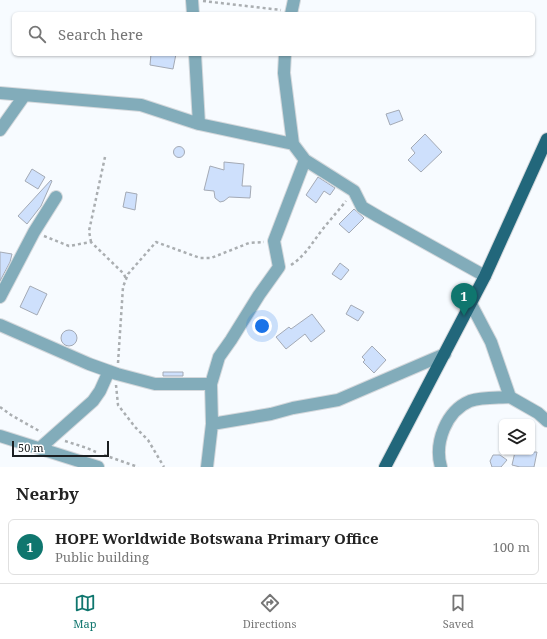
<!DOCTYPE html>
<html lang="en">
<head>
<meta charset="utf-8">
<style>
	body { margin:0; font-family:"Noto Serif",serif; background:#f6f6f6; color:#222 }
	.controls { position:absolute; right:12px; bottom:12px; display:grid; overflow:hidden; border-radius:6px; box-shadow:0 1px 3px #0004 }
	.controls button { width:36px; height:36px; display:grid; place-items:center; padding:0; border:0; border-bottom:1px solid #e0e0e0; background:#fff; color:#222; font:20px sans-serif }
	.scale { position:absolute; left:12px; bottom:10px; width:97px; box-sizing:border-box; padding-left:4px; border:2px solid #1b1f22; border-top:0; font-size:11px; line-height:14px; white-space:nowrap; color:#1b1f22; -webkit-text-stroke:3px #fff; paint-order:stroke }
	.you { position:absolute; left:262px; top:326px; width:14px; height:14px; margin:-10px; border:3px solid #fff; border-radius:50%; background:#1a73e8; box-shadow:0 0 0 6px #1a73e833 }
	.badge { display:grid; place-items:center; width:26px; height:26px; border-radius:50%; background:#0f766e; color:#fff; font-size:13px; font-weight:700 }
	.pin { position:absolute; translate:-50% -33px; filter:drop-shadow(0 1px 2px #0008) }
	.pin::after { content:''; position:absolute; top:21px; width:14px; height:12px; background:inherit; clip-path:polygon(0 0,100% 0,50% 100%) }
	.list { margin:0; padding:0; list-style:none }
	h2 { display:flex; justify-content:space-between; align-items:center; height:52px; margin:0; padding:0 16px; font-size:17px }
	h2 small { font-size:13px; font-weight:400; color:#767676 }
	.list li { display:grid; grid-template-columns:26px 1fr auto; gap:12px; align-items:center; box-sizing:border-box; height:56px; margin:0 8px 8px; padding:0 8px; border:1px solid #e0e0e0; border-radius:6px }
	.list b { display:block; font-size:15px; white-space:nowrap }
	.list p { margin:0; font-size:13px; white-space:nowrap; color:#767676 }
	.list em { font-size:13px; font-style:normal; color:#767676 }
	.icon { flex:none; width:22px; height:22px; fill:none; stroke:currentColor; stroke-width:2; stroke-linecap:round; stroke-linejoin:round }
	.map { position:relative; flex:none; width:547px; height:467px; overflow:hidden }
	.search { position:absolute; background:#fff; box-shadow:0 1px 3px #0004; left:12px; right:12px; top:12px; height:44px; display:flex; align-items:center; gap:10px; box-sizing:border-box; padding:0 14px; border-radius:6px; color:#767676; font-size:15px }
	.sheet { height:116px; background:#fff }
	nav { display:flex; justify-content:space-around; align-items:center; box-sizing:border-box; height:56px; border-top:1px solid #e0e0e0; background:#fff; font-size:11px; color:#767676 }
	nav a { display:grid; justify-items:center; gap:2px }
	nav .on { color:#0f766e }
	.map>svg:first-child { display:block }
</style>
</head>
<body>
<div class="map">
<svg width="547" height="467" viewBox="0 0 547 467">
	<rect width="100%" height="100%" fill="#f7fbff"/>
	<path fill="#cee0fc" stroke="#a4aab5" d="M151,54H176L173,69L150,65Z
		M399,110L403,120L390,125L386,114Z
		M425,134L442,152L421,172L408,160L415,153L411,148Z
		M173.5 152a5.5 5.5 0 1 1 11 0a5.5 5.5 0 1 1-11 0Z
		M224,162L244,164L242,186H251L250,198L229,197L224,201L220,202L215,198L214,191L204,190L210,166L224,170Z
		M32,169L45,177L38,189L25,181Z
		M318,177L335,188L330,195L324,191L316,203L306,195Z
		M51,180L52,181L41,206L27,224L18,216Z
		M126,192L137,194L135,210L123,207Z
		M354,209L364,218L349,233L339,224Z
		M0,252L12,254L10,262L0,281Z
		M340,263L349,270L341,280L332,274Z
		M30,286L47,294L37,315L20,307Z
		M351,305L364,312L358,321L346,314Z
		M312,314L325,331L311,342L305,334L286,349L276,337L289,327L291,329Z
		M61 338a8 8 0 1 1 16 0a8 8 0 1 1-16 0Z
		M372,346L386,360L374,373L363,362L365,360L362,357Z
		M163,372H183V376H163Z
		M515,452H537L534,467H520L512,465Z
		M493,455H500L507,460L501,467H492L490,461Z"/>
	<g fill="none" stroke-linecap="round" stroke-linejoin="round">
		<g stroke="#d4d8dc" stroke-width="14">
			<path id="minor" d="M192,0L193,14
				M291,14L294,0
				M195,54L199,124
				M285,54L284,73L293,144
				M0,93L141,105L199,124L293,144L305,160L354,191L362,207L379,217L485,276
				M0,130L24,96
				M0,297L34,232L56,197
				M470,302L491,342L510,397L538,413L547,421
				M0,325L89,364L117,374L155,384H211
				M212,424L271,414L293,408L338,400L445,354
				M0,436L98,467
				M40,448L93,401L100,391L109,371
				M207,467L212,424L211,384L219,357L231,340L259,295L279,267L274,241L305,160
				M441,467C434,443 446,411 470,401C482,397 498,398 510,397"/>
		</g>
		<g stroke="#d4d8dc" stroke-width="14">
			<path id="major" d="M385,467L485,276L547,139"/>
		</g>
		<path stroke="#aaaeb1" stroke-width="2.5" stroke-dasharray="3 3" stroke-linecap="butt" d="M203,1L281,10
			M44,236L69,246L91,242L124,274L126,279
			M91,242L89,231L105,157
			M291,265C305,256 312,243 322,230C330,220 338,211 346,201
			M118,363L123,287L128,274L156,242L200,258H211L249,243L264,242
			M116,385L118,405L135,427L148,440L164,467
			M0,407L11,415L41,432
			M65,441L87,448L96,452
			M104,455L138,467"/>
		<use href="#minor" stroke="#82acba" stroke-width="12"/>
		<use href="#major" stroke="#22677b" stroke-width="12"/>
	</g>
</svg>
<div class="controls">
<button><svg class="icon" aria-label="layers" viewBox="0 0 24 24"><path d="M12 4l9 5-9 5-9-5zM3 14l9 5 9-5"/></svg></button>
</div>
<div class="scale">50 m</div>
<div class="you"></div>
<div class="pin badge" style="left:464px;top:316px">1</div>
<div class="search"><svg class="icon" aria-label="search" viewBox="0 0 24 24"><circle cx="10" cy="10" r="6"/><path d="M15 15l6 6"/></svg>Search here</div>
</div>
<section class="sheet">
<h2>Nearby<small></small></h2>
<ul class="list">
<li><span class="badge">1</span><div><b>HOPE Worldwide Botswana Primary Office</b><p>Public building</p></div><em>100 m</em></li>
</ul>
</section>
<nav>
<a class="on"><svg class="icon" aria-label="map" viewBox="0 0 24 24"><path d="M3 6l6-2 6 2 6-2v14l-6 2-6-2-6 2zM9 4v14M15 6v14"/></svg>Map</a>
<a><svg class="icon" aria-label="directions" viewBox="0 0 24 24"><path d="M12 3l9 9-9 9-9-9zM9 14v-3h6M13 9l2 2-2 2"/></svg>Directions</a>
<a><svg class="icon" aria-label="saved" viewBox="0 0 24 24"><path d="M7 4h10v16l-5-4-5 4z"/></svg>Saved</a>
</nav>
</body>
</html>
